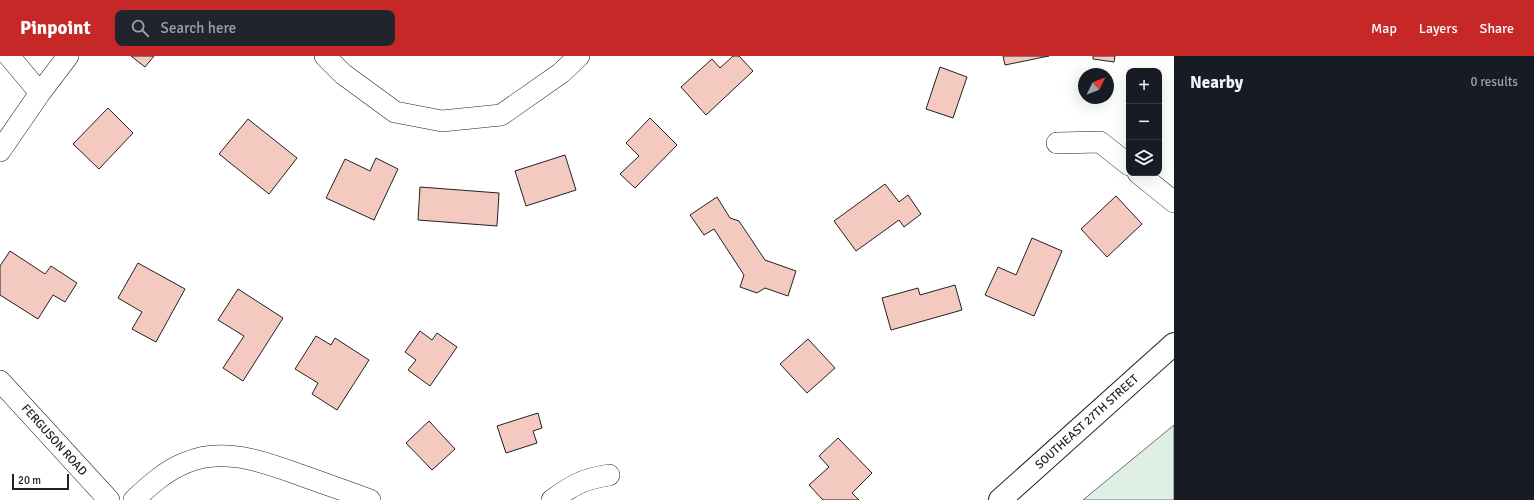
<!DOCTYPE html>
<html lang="en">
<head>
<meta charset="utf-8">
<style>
	body { margin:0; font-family:Signika,sans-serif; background:#20242c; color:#f1f3f6 }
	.controls { position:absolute; right:12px; top:12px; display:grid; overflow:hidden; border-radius:8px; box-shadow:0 4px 16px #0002 }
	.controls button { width:36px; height:36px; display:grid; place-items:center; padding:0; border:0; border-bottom:1px solid #363941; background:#171b24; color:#f1f3f6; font:20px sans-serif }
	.compass { position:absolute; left:1078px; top:12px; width:36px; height:36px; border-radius:50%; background:#171b24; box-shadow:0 4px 16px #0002; rotate:47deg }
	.scale { position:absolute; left:12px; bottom:10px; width:57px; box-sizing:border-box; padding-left:4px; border:2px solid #222; border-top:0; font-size:11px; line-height:14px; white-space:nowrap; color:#222; -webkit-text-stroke:3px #fff; paint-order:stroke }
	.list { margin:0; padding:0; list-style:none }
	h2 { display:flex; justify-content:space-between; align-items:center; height:52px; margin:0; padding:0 16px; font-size:17px }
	h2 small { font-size:13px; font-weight:400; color:#9ea1a6 }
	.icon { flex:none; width:22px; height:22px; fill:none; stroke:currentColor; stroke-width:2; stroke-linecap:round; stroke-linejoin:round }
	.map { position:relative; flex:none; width:1174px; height:444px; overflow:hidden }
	header { display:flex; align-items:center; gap:24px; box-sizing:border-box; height:56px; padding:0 20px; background:#c62828; color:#fff }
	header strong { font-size:19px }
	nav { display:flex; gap:22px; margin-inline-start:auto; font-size:14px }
	.search { width:280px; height:36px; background:#20242c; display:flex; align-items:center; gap:10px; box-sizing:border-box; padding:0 14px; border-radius:8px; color:#9ea1a6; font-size:15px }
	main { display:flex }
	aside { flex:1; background:#171b24 }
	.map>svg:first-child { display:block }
</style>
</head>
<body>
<header>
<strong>Pinpoint</strong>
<div class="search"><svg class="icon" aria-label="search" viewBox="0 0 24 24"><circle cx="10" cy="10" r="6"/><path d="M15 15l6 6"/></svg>Search here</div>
<nav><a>Map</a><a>Layers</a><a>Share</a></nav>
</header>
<main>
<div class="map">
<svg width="1174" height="444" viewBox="0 0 1174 444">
	<rect width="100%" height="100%" fill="#fff"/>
	<path fill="#e0efe3" stroke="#6f6f6f" d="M1174,369V444H1083Z"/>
	<path fill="#f3c9c0" stroke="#222" d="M131,0H154L145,11Z
		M733,0H739L753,15L706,59L681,31L712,3L720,12Z
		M1003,0H1049L1005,9Z
		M1093,0H1115L1114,6L1093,3Z
		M940,11L967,21L953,62L926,53Z
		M108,52L133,77L99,113L73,88Z
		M650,62L677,89L635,132L620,118L639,100L626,87Z
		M248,63L297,102L269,138L219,98Z
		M565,99L576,134L526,150L515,115Z
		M376,102L398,113L374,164L326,142L345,103L370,115Z
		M885,128L899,146L908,139L921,158L904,171L899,164L856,195L834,165Z
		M420,131L499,137L497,170L418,164Z
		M1116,140L1142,168L1107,201L1081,173Z
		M717,141L730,162L739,165L765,204L796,215L788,240L765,232L757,237L740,231L744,219L714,173L704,179L690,159Z
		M1032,182L1062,195L1034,260L985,239L998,211L1016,219Z
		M10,195L45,218L51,210L77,227L65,246L53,239L38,263L0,239V210Z
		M138,207L185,233L156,286L132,273L142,256L118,242Z
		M955,229L962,254L891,274L882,242L918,232L920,239Z
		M238,233L283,262L243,325L223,312L244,280L218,264Z
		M420,275L432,284L437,277L457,291L430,330L408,314L416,304L405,296Z
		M316,280L331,289L335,282L369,304L337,354L312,338L318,327L295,313Z
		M808,283L835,312L807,337L780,308Z
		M538,357L542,372L533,375L537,387L506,397L497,370Z
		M429,365L455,393L432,414L406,387Z
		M838,382L872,417L852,437L859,444H823L809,429L829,411L819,400Z"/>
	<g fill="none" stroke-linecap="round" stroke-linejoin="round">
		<g stroke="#222" stroke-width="22">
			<path id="minor" d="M9,0L40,37
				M325,0L343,18L395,56L442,65L501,59L561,17L579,0
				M1057,87L1100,86L1129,109
				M0,95L40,37L68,0
				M1138,117L1174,146
				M0,325L109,444
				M134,444C149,430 165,415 185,407C225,389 269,408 306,421C328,429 349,436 370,444
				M552,444C573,429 583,423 609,419"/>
		</g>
		<g stroke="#222" stroke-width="24">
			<path id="major" d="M1000,444L1174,288"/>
		</g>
		<use href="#minor" stroke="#fff" stroke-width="21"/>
		<use href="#major" stroke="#fff" stroke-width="22"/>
	</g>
	<g text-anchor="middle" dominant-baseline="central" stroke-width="3" stroke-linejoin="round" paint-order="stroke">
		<g font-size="12" fill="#222" stroke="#fff">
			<text transform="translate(1087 366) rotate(-42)">SOUTHEAST 27TH STREET</text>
			<text transform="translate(54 384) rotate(48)">FERGUSON ROAD</text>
		</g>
	</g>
</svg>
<div class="controls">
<button>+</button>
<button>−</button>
<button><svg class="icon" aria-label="layers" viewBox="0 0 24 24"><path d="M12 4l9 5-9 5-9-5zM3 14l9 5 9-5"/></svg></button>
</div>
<svg class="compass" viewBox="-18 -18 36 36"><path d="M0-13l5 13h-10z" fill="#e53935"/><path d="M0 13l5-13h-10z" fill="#9ea1a6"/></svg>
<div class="scale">20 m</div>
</div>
<aside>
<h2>Nearby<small>0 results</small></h2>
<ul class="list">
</ul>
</aside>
</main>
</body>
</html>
